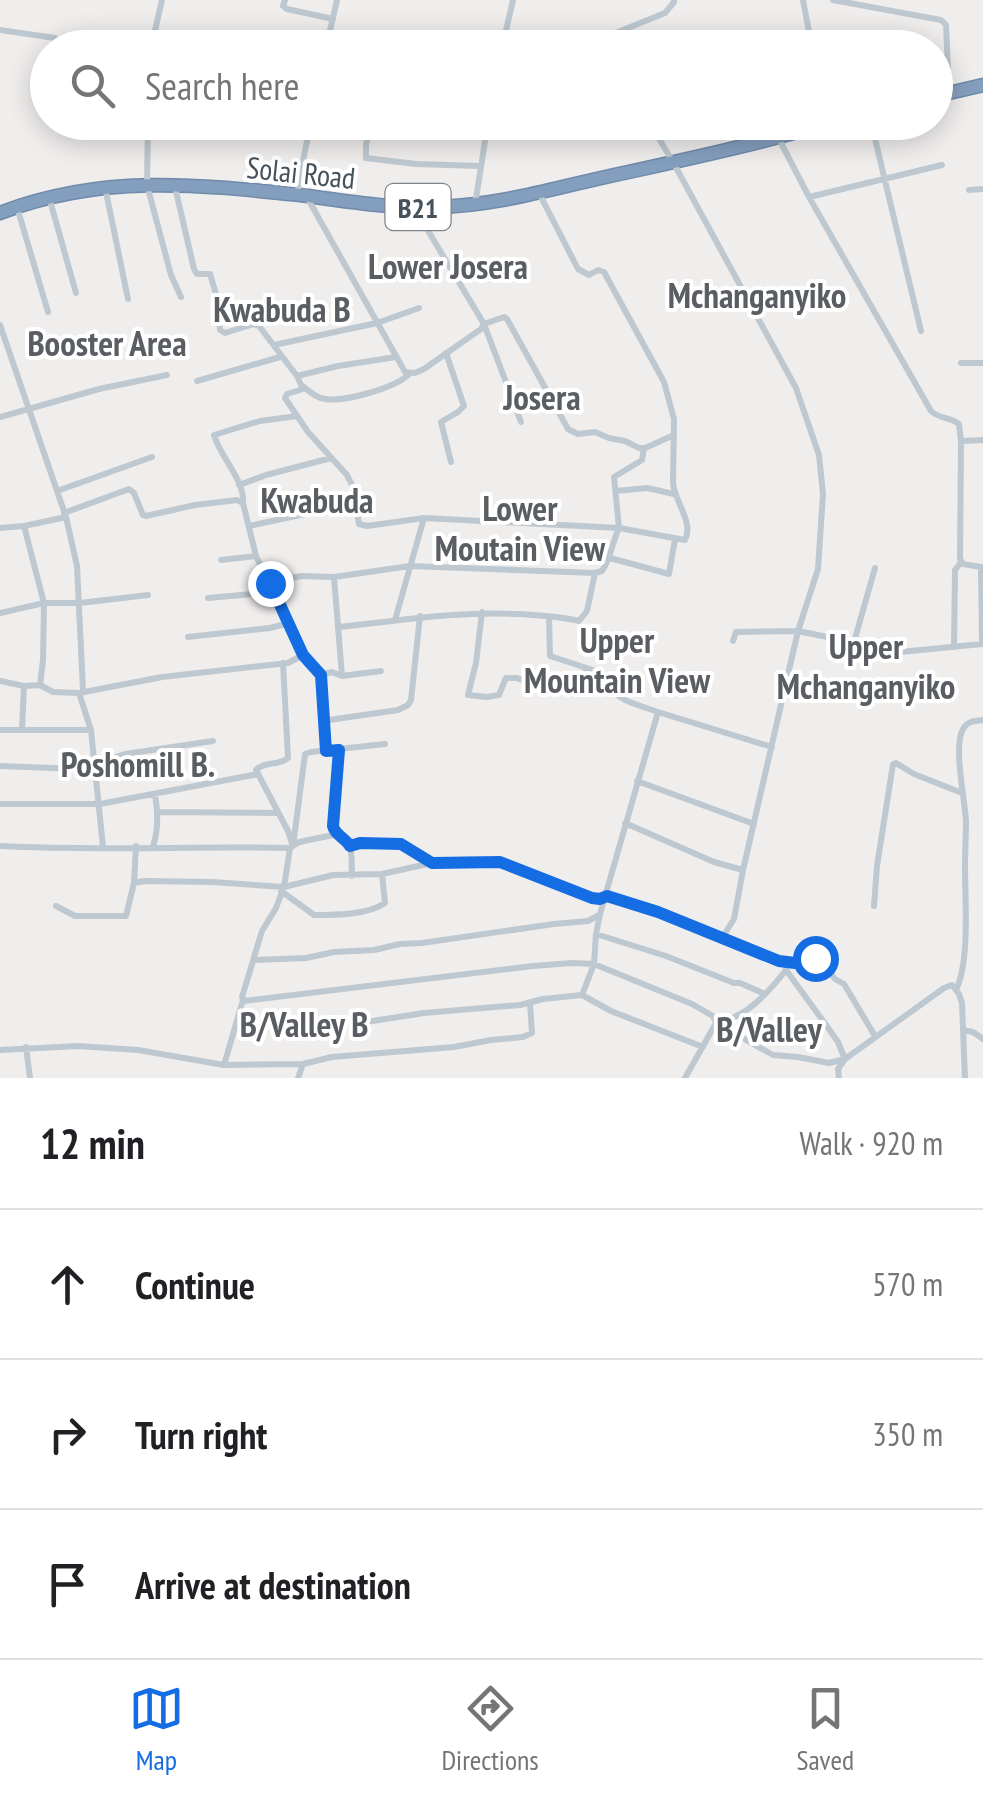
<!DOCTYPE html>
<html lang="en">
<head>
<meta charset="utf-8">
<style>
	body { margin:0; font-family:"PT Sans Narrow",sans-serif; background:#f6f6f6; color:#202124 }
	.stop { position:absolute; width:30px; height:30px; margin:-22px; border:8px solid #156de3; border-radius:50%; background:#fff }
	.stop.end { background:#156de3; border-color:#fff; box-shadow:0 2px 10px #0008 }
	.list { margin:0; padding:0; list-style:none }
	h2 { display:flex; justify-content:space-between; align-items:center; height:130px; margin:0; padding:0 40px; font-size:42px }
	h2 small { font-size:32px; font-weight:400; color:#757577 }
	.list li { display:grid; grid-template-columns:65px 1fr auto; gap:30px; align-items:center; box-sizing:border-box; height:150px; padding:0 40px; border-top:2px solid #e0e0e0 }
	.list b { display:block; font-size:38px; white-space:nowrap }
	.list em { font-size:32px; font-style:normal; color:#757577 }
	.icon { flex:none; width:55px; height:55px; fill:none; stroke:currentColor; stroke-width:2; stroke-linecap:round; stroke-linejoin:round }
	.map { position:relative; flex:none; width:983px; height:1078px; overflow:hidden }
	.search { position:absolute; background:#fff; box-shadow:0 5px 25px #0003; left:30px; right:30px; top:30px; height:110px; display:flex; align-items:center; gap:25px; box-sizing:border-box; padding:0 35px; border-radius:55px; color:#757577; font-size:38px }
	.sheet { height:580px; background:#fff }
	nav { display:flex; justify-content:space-around; align-items:center; box-sizing:border-box; height:140px; border-top:2px solid #e0e0e0; background:#fff; font-size:28px; color:#757577 }
	nav a { display:grid; justify-items:center; gap:5px }
	nav .on { color:#156de3 }
	.map>svg:first-child { display:block }
</style>
</head>
<body>
<div class="map">
<svg width="983" height="1078" viewBox="0 0 983 1078">
	<rect width="100%" height="100%" fill="#f0eded"/>
	<g fill="none" stroke-linecap="round" stroke-linejoin="round">
		<g stroke="#6f8aaa" stroke-width="15">
			<path id="highway" d="M936,96L983,85
				M0,213C101,174 195,184 300,195C346,201 391,209 437,207C493,206 547,190 601,178C678,161 756,145 831,122"/>
		</g>
		<path stroke="#bdc8d0" stroke-width="6" d="M285,0L283,6L287,9L333,19
			M803,0L812,48
			M833,0L941,20L946,25L949,92
			M0,30L55,38
			M613,34L665,13L674,2V0
			M328,40L374,48
			M502,46L553,47L601,35L613,34L620,48
			M151,48L162,0
			M326,48L337,0
			M502,48L513,0
			M148,122L147,185L171,275L181,297
			M373,122L366,144V158L416,164L481,166
			M649,122L673,162L796,388L819,455L823,494L818,569L798,631L743,870L734,919L722,938
			M871,122L921,331
			M486,134L517,132L525,128L526,122
			M779,139L809,197L931,411C939,419 951,417 959,424L961,441L960,559L963,564L981,567L982,644
			M105,187L128,299
			M175,187L194,269L197,274H210L216,294L220,330L225,333L254,324L259,326L297,376L303,389L287,394L285,398L308,432L347,475L353,487L359,524L367,526L424,518L619,528L614,477L642,460L644,448
			M969,190L983,189
			M299,194L298,185L311,122
			M49,197L76,293
			M809,197L942,165
			M308,199L405,372L415,373L424,369L481,329L484,324L504,317L507,319L568,429L578,434L595,432L609,438L625,441L639,448H645L674,435
			M475,205L488,122
			M17,207L48,312
			M415,209L484,324L521,422
			M0,325L66,517L77,566L83,690
			M274,345L377,323L419,308
			M446,353L464,406L458,412L441,422L451,462
			M961,363H983
			M297,376L338,366L396,357
			M197,381L280,357
			M304,387C310,392 316,398 325,399C344,402 397,388 410,373
			M0,417L99,389L167,375
			M961,441L983,440
			M239,485L266,475L331,458
			M57,491L152,457
			M616,491L647,488L674,494
			M243,503C245,480 220,457 214,435L260,421L297,416
			M64,513L129,489L134,493L143,515L146,516L195,505L237,500L243,503L256,556L303,655L321,675L325,751
			M24,526L44,603L43,660L40,685
			M249,526L333,508L356,507
			M0,528L24,526L66,517
			M610,558L669,574L675,539
			M221,560L256,556
			M334,577L342,676
			M208,598L253,594L266,588L270,583L301,576L334,577L410,566L595,573L602,571C611,558 612,543 619,528L685,540C694,522 675,503 673,483L674,419L664,382L604,272L598,270L589,275L578,269L539,193
			M482,612L476,663L468,695L487,697L499,695L506,678H516L574,694L583,686L586,668
			M0,613L44,603H80L148,595
			M395,620L424,518
			M338,627C398,621 456,611 517,614C538,615 559,616 579,621L587,611L595,573
			M188,637L270,628L289,623
			M733,641L736,632L798,631L900,652L982,644
			M854,642L875,568
			M954,647L955,570L961,562
			M283,663L288,758C279,766 264,761 256,770L288,831L293,846L290,848L284,887L276,908L262,931L242,997L244,1001L533,966L572,963L594,964L692,1004L713,1016L716,1023L773,1055L798,1057L829,1063L845,1059L944,988L952,985L959,994L962,1003L965,1078
			M321,675L332,672L342,676L381,671
			M0,681L24,686L40,685L53,692L79,693L162,677L288,663L303,655
			M79,693L91,730L103,847
			M658,712L772,747
			M322,721L398,710L408,705L411,700L420,616
			M22,729L24,686
			M0,730H91
			M339,750L333,825L334,830C355,849 351,847 352,876
			M0,766L79,769L125,754L213,741
			M637,781L754,824
			M0,804H100L258,774
			M158,812L277,813
			M625,823L714,862L743,870
			M338,834L299,842L293,846L305,754L311,752L385,744
			M350,845L360,843L401,845L432,863
			M0,846C97,851 193,846 290,848
			M153,846C159,829 158,812 155,794
			M134,883L144,881L212,882L284,887L333,875L382,874L432,863L484,862L500,863L592,898H602L607,896L658,911L785,962L786,970C767,994 746,1018 716,1023
			M281,891L314,915C335,915 368,915 385,903L382,874
			M56,906L75,916H126L134,883L136,846
			M874,906L877,866L893,764L896,763L914,774L962,793
			M596,934L666,956L734,983H740L765,994
			M254,960L306,958L334,952L374,950L400,944L422,943L554,924L588,921L599,915
			M785,962L795,963L811,955L822,962L835,979L844,984L875,1036
			M786,970L826,1025L838,1042L845,1059L838,1069L839,1078
			M956,990C970,961 965,901 965,867C965,852 966,836 966,821C965,800 953,746 963,729C967,721 975,721 983,720
			M582,995L611,1011L703,1047
			M353,1024L424,1013L520,1005L543,999L582,995L594,964L596,934L600,914L658,712C648,708 620,701 616,693C613,688 614,681 611,676L550,656L549,616
			M963,1030L973,1032L983,1039
			M26,1047L30,1078
			M0,1050L78,1046L138,1050L224,1065L303,1064
			M224,1065L243,1000
			M298,1078L303,1064L332,1057L454,1047L491,1040L523,1037L532,1033L530,1003
			M685,1078L716,1023"/>
		<use href="#highway" stroke="#849fbe" stroke-width="12"/>
	</g>
	<g fill="none" stroke-linecap="round" stroke-linejoin="round">
		<path stroke="#156de3" stroke-width="12" d="M270,583L303,655L321,675L326,751L339,750L333,826C335,835 345,838 350,846L360,843L401,844L432,863L500,862L592,898L600,899L607,896L658,912L779,961L795,963L811,955L815,958"/>
	</g>
	<g text-anchor="middle" dominant-baseline="central" stroke-width="8" stroke-linejoin="round" paint-order="stroke">
		<rect fill="#fff" stroke="#7d858c" stroke-width="2.5" x="385.5" y="184" width="65" height="46" rx="8"/>
		<g font-size="28" font-weight="bold" fill="#45515b">
			<text x="418" y="207">B21</text>
		</g>
		<g font-size="30" fill="#45515b" stroke="#fff">
			<text transform="translate(301 172) rotate(6)">Solai Road</text>
		</g>
		<g font-size="35" font-weight="bold" fill="#5a5e63" stroke="#fff">
			<text x="448" y="266">Lower Josera</text>
			<text x="757" y="295">Mchanganyiko</text>
			<text x="282" y="309">Kwabuda B</text>
			<text x="107" y="343">Booster Area</text>
			<text x="542" y="397">Josera</text>
			<text x="317" y="500">Kwabuda</text>
			<text x="520" y="508">Lower<tspan x="520" dy="40">Moutain View</tspan></text>
			<text x="617" y="640">Upper<tspan x="617" dy="40">Mountain View</tspan></text>
			<text x="866" y="646">Upper<tspan x="866" dy="40">Mchanganyiko</tspan></text>
			<text x="138" y="764">Poshomill B.</text>
			<text x="304" y="1024">B/Valley B</text>
			<text x="769" y="1029">B/Valley</text>
		</g>
	</g>
</svg>
<div class="stop" style="left:815px;top:958px"></div>
<div class="stop end" style="left:270px;top:583px"></div>
<div class="search"><svg class="icon" aria-label="search" viewBox="0 0 24 24"><circle cx="10" cy="10" r="6"/><path d="M15 15l6 6"/></svg>Search here</div>
</div>
<section class="sheet">
<h2>12 min<small>Walk · 920 m</small></h2>
<ul class="list">
<li><svg class="icon" aria-label="ahead" viewBox="0 0 24 24"><path d="M12 20V5M6 11l6-6 6 6"/></svg><div><b>Continue</b></div><em>570 m</em></li>
<li><svg class="icon" aria-label="right" viewBox="0 0 24 24"><path d="M7 20v-9h11M14 6l5 5-5 5"/></svg><div><b>Turn right</b></div><em>350 m</em></li>
<li><svg class="icon" aria-label="arrive" viewBox="0 0 24 24"><path d="M6 21V4h12l-3 4 3 4H6"/></svg><div><b>Arrive at destination</b></div></li>
</ul>
</section>
<nav>
<a class="on"><svg class="icon" aria-label="map" viewBox="0 0 24 24"><path d="M3 6l6-2 6 2 6-2v14l-6 2-6-2-6 2zM9 4v14M15 6v14"/></svg>Map</a>
<a><svg class="icon" aria-label="directions" viewBox="0 0 24 24"><path d="M12 3l9 9-9 9-9-9zM9 14v-3h6M13 9l2 2-2 2"/></svg>Directions</a>
<a><svg class="icon" aria-label="saved" viewBox="0 0 24 24"><path d="M7 4h10v16l-5-4-5 4z"/></svg>Saved</a>
</nav>
</body>
</html>
